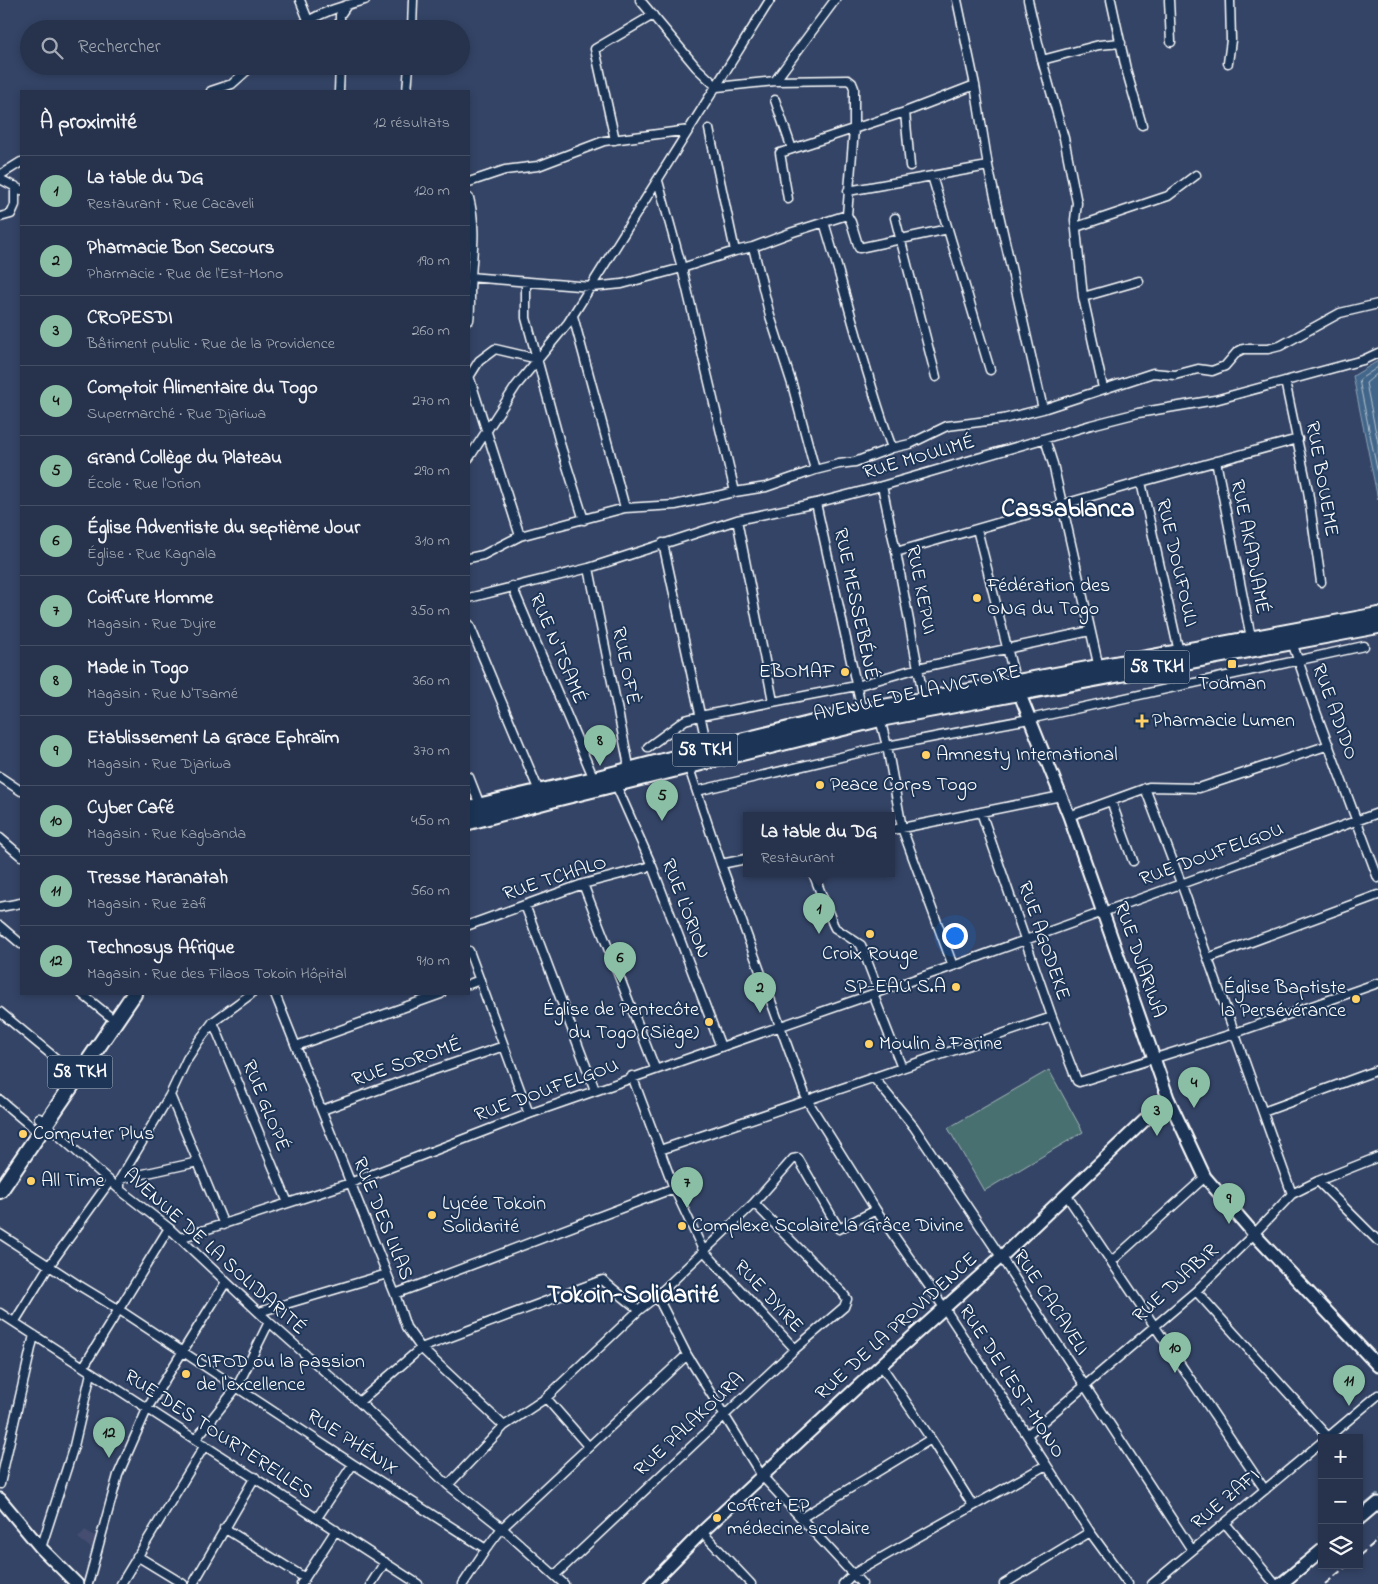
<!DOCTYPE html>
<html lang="fr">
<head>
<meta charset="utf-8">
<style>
	body { margin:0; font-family:"Indie Flower",sans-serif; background:#2f3b53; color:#f1f3f6 }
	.controls { position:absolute; right:15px; bottom:15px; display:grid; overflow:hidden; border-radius:0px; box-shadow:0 2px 8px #0003 }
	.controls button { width:45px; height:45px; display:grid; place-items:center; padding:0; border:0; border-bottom:1px solid #434e64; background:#27334c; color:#f1f3f6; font:25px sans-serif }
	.you { position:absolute; left:954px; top:935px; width:18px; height:18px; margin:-12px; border:4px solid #fff; border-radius:50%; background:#1a73e8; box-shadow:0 0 0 8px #1a73e833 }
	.badge { display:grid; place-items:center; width:32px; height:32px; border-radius:50%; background:#8abfa5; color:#111; font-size:16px; font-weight:700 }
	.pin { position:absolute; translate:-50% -41px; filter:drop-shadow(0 1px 2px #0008) }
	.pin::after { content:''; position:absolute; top:26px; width:18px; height:15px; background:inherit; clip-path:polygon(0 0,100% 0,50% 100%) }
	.popup { position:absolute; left:743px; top:812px; width:152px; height:65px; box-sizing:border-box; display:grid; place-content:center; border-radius:0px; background:#27334c; filter:drop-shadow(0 1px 4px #0005); font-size:16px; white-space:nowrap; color:#a4aab5 }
	.popup b { font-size:19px; color:#f1f3f6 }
	.popup::after { content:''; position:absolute; left:50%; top:100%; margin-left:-10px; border:10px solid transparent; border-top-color:#27334c }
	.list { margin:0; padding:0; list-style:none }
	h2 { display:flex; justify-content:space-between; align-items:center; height:65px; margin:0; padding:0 20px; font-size:21px }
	h2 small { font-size:16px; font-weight:400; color:#a4aab5 }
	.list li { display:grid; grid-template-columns:32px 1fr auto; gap:15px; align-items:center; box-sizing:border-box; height:70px; padding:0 20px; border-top:1px solid #434e64 }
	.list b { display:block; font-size:19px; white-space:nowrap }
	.list p { margin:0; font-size:16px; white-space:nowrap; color:#a4aab5 }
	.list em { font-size:16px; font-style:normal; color:#a4aab5 }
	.icon { flex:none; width:28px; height:28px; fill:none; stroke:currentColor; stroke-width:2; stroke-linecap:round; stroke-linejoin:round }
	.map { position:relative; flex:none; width:1378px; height:1584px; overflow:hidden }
	.search { position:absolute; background:#27334c; box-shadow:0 2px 8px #0003; left:20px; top:20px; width:450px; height:55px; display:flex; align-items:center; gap:12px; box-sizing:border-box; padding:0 18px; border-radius:28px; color:#a4aab5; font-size:19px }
	.panel { position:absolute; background:#27334c; box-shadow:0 2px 8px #0003; left:20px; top:90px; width:450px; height:905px; border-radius:0px }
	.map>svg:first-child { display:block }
</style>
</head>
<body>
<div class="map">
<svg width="1378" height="1584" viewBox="0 0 1378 1584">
	<rect width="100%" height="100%" fill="#344466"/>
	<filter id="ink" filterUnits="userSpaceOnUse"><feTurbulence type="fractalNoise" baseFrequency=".02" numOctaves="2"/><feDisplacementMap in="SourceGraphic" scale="10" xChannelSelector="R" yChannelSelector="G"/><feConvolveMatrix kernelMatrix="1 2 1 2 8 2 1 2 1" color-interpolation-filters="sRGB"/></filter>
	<g filter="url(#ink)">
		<path fill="#444e70" d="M85,1530L96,1537L92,1549L78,1538Z"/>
		<path fill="#4a6f71" stroke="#a4b7b8" d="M1049,1070L1083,1132L984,1191L948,1128Z"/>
		<path fill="#426689" stroke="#8ea3b8" d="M1378,361V500L1353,376Z"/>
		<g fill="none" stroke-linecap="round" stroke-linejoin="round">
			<path stroke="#b3c2d0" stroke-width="1" d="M1378,367L1359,380L1378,474
				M1378,373L1366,383L1378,443"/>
			<path stroke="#8ea3b8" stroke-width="2" d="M1359,1509L1378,1494
				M1276,1579L1301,1559"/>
			<g stroke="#fff" stroke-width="11">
				<path id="street" d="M300,0L308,20
					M957,0L975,85L988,166L1043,409
					M1028,0L1042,60L1099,45L1121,43
					M1111,0L1126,69L1142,125
					M1169,0L1171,42
					M297,29C316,13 342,6 365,0
					M340,29V15L347,5
					M412,29L413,0
					M1042,60L1064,138L1077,203L1075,220L1083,297L1103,388
					M1228,63L1231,40L1230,0
					M775,81L835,0
					M211,91L232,84L252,66
					M339,91L340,66
					M407,91L409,66
					M775,100L792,149
					M905,112L910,166
					M709,129L735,251
					M615,140L595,49L653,15
					M0,175L21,162
					M932,176L990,370
					M0,179L21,190
					M658,181L682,268L735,492
					M469,182L505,170L538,166L604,141L689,130
					M848,191L988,166
					M469,198C476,225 473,249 471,276C469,291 471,306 469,320
					M788,199L780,153L905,112L975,85
					M847,215L851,222L859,248L948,229
					M0,217L11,214L15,205V186
					M895,218L936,377
					M824,222C847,297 865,374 892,448
					M1076,227L1168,196L1196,175
					M753,247L770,316L792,384L815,470
					M469,277L591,287L622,284L682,268L735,251L753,247L793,232L847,215L854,129V88L852,83L848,80L775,81L717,87L696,67L640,0
					M526,282V318L561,447L584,520
					M1083,297L1139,281
					M573,316L625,508
					M469,376L520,536
					M469,377L479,361L495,349L538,359
					M1285,381L1308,491L1321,582
					M1045,439L1053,464L1099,668
					M469,458L516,386L568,323L770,0
					M1216,461L1251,638
					M1141,482L1179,652
					M882,486L896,552L924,700
					M816,503L862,711
					M737,520L773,701
					M977,529L1016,683
					M663,543L708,751
					M896,552L1141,482L1298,439
					M469,558L483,555L520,536L625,508L675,505L735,492L766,487L815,470L839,464L855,462L892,448L910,444L947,426L1003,419L1043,409L1153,373L1175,375L1198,369L1212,371L1225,366L1237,352L1243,349H1268L1280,346L1340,313L1378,304
					M589,568L628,761L627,771
					M512,586L594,779
					M469,598L589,568L737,520L816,503L882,486L1091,425L1138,413L1215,400L1363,360L1378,353
					M469,624L539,791
					M1292,642L1313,704L1378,878
					M880,719L887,746L902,828L953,966
					M648,747L685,720L700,716L856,686L918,668L1090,631
					M688,765L721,864L807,1100L876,1210L945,1309L1090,1532L1128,1584
					M0,777L21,791
					M469,777L480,805
					M616,785L652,866L721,1047
					M1145,788L1181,883L1292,1194
					M697,791L887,746L1029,719L1364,646
					M1111,801L1133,861
					M981,812L1052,1017L1077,1081L1079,1082L1235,1033L1378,983
					M1069,816L1149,787L1199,788L1329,745
					M892,830L1061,796
					M0,838L21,856
					M721,864L746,859
					M813,873L833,924L835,928L861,945L879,992
					M583,884L655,1068
					M525,905L595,1090
					M0,907L21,903
					M469,925L583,884L652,866
					M0,926L21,944
					M469,951L529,1114
					M1208,958L1378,895
					M469,984L480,980
					M82,994L108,1015
					M275,994L395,1294L406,1327L421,1348L504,1426
					M873,994L902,1068
					M0,1012L71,1071
					M213,1022L288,1203
					M296,1046L441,994
					M632,1076L674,1188L703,1250L795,1349
					M874,1078L914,1127L1001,1257L1192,1550
					M170,1095L224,1225
					M0,1100L39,1133
					M322,1110L416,1076L504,1046
					M1263,1112L1378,1070
					M39,1118L120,1190L169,1228L269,1322L359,1402L448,1485L502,1528L564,1584
					M660,1150L1052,1017
					M120,1179L198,1162
					M1318,1181L1378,1241
					M120,1190V1179L170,1095L187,1059L198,1042L213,1022L251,994
					M1067,1196L1265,1490
					M0,1234L80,1286L118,1309L353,1464L486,1549
					M180,1238L350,1183L529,1114L953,966L1378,813
					M1112,1261L1205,1177
					M1196,1291L1328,1437
					M395,1294L674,1188
					M657,1296L687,1355L762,1476L862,1584
					M259,1312L387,1274
					M0,1313L418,1584
					M15,1321L49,1266L110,1181
					M881,1365L931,1439L973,1506
					M84,1366L169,1228
					M546,1398L589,1447
					M359,1402L421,1348L600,1281L603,1280L606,1283L639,1310
					M1027,1435L1196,1291L1254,1234L1292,1194L1318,1181L1378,1157
					M1327,1438L1378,1395
					M196,1439L237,1387L269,1322
					M0,1484L34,1335
					M448,1485L504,1426L546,1398L639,1310L657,1296L754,1203L793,1159L798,1158L839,1229L876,1210
					M317,1518L353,1464
					M801,1518L931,1439
					M1225,1523L1275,1584
					M224,1528L305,1578
					M702,1532L751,1584
					M41,1548L74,1446L91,1373
					M137,1556L183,1584
					M555,1575L795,1349L844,1307L847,1299L842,1292L754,1203
					M88,1584L118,1475L148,1407L226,1282
					M121,1584L205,1445
					M193,1584L255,1477
					M301,1584L336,1530
					M371,1584L385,1562
					M463,1584L486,1549L502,1528L687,1355
					M843,1584L853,1574L895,1550L1046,1465
					M1004,1584L1090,1532
					M1152,1584L1322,1442"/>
			</g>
			<g stroke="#fff" stroke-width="15">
				<path id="secondary" d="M1016,685L1069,816L1168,1098L1205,1177L1254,1234L1378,1366
					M0,1499L41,1548L77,1584
					M1359,1519L1378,1503
					M651,1584L702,1532L881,1365L1001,1257L1168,1098
					M1281,1584L1322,1550"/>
			</g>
			<g stroke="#fff" stroke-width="18">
				<path id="highway" d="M469,808L594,779L728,744L862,711L1378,615
					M469,822L555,799L880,719L1378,626
					M0,1191L134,994"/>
			</g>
			<use href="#street" stroke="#1d3557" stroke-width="8"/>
			<use href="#secondary" stroke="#1d3557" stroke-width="11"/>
			<use href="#highway" stroke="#1d3557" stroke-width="14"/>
			<path stroke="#fff" stroke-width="2" stroke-dasharray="8 4" stroke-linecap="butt" d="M1359,1556L1378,1540
				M1325,1584L1348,1565"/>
		</g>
	</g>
	<g fill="#ffd166" stroke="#1d3557" stroke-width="2">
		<circle cx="977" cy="598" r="5"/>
		<rect x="1227" y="659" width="10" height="10" rx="2.5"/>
		<circle cx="845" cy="672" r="5"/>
		<path d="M1139.5 713.5h5v5h5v5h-5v5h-5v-5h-5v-5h5z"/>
		<circle cx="926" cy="755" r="5"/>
		<circle cx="820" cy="785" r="5"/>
		<circle cx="870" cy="934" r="5"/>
		<circle cx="956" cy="987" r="5"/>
		<circle cx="1356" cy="999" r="5"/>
		<circle cx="709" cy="1022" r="5"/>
		<circle cx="869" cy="1044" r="5"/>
		<circle cx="23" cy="1134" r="5"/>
		<circle cx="31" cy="1181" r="5"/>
		<circle cx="432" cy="1215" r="5"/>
		<circle cx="682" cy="1226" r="5"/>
		<circle cx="186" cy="1374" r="5"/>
		<circle cx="717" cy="1518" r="5"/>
	</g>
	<g text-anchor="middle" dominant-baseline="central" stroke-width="4" stroke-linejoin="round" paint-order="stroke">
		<g fill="#1d3557" stroke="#bbc2cd" stroke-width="1">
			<rect x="1124.5" y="650.5" width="65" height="33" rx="4"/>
			<rect x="672.5" y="733.5" width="65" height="33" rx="4"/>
			<rect x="47.5" y="1055.5" width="65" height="33" rx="4"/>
		</g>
		<g font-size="19" font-weight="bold" fill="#fff">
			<text x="1157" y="667">58 TKH</text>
			<text x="705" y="750">58 TKH</text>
			<text x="80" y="1072">58 TKH</text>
		</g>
		<g font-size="20" fill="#fff" stroke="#1d3557">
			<text transform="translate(919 458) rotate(-16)">RUE MOULIMÉ</text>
			<text transform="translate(1321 479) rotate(80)">RUE BOUEME</text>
			<text transform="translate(1249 547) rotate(79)">RUE AKADJAMÉ</text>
			<text transform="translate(1176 563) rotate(77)">RUE DOUFOULI</text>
			<text transform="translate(920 590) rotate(79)">RUE KEPUI</text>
			<text transform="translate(855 604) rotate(78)">RUE MESSEBÉNÉ</text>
			<text transform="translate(557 649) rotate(67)">RUE N'TSAMÉ</text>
			<text transform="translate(625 666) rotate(79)">RUE OFÈ</text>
			<text transform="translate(917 694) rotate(-12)">AVENUE DE LA VICTOIRE</text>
			<text transform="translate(1334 712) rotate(70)">RUE ADIDO</text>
			<text transform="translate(1212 855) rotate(-20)">RUE DOUFELGOU</text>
			<text transform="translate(555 879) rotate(-18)">RUE TCHALO</text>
			<text transform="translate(685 909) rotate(69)">RUE L'ORION</text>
			<text transform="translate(1043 941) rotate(71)">RUE AGODEKE</text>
			<text transform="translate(1139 960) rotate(71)">RUE DJARIWA</text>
			<text transform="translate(407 1063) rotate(-19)">RUE SOROMÉ</text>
			<text transform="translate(547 1091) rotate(-20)">RUE DOUFELGOU</text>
			<text transform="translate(265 1106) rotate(68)">RUE GLOPÉ</text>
			<text transform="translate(382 1219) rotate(68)">RUE DES LILAS</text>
			<text transform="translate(214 1252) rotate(42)">AVENUE DE LA SOLIDARITÉ</text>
			<text transform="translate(1176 1284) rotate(-42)">RUE DJABIR</text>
			<text transform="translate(768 1297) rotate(47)">RUE DYIRE</text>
			<text transform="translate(1050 1303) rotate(57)">RUE CACAVELI</text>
			<text transform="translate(897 1327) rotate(-42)">RUE DE LA PROVIDENCE</text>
			<text transform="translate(1011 1382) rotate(57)">RUE DE L'EST-MONO</text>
			<text transform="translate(690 1425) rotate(-43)">RUE PALAKOURA</text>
			<text transform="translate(218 1435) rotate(33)">RUE DES TOURTERELLES</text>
			<text transform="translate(352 1443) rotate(33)">RUE PHÉNIX</text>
			<text transform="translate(1226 1500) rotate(-40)">RUE ZAFI</text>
		</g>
		<g font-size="20" fill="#fff" stroke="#1d3557" text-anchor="start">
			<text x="987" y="586">Fédération des<tspan x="987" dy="23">ONG du Togo</tspan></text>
			<text x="835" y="672" text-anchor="end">EBOMAF</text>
			<text x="1232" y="684" text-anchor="middle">Todman</text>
			<text x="1152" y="721">Pharmacie Lumen</text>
			<text x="936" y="755">Amnesty International</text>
			<text x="830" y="785">Peace Corps Togo</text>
			<text x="870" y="954" text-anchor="middle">Croix Rouge</text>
			<text x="946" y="987" text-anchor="end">SP-EAU S.A</text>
			<text x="1346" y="988" text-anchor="end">Église Baptiste<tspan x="1346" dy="23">la Persévérance</tspan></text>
			<text x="699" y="1010" text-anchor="end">Église de Pentecôte<tspan x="699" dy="23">du Togo (Siège)</tspan></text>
			<text x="879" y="1044">Moulin à Farine</text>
			<text x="33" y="1134">Computer Plus</text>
			<text x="41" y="1181">All Time</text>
			<text x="442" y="1204">Lycée Tokoin<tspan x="442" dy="23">Solidarité</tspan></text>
			<text x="692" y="1226">Complexe Scolaire la Grâce Divine</text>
			<text x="196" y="1362">CIFOD ou la passion<tspan x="196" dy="23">de l'excellence</tspan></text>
			<text x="727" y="1506">coffret EP<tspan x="727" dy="23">médecine scolaire</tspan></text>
		</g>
		<g font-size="25" font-weight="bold" fill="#fff" stroke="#1d3557">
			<text x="1068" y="510">Cassablanca</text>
			<text x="633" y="1296">Tokoin-Solidarité</text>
		</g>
	</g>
</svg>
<div class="controls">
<button>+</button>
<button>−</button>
<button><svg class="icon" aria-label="layers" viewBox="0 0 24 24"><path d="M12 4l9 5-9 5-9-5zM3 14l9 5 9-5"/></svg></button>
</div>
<div class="you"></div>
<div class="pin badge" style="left:819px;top:934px">1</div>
<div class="popup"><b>La table du DG</b>Restaurant</div>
<div class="pin badge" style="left:760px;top:1013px">2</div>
<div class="pin badge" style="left:1157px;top:1136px">3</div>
<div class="pin badge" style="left:1194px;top:1108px">4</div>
<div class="pin badge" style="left:662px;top:821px">5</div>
<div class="pin badge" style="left:620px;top:983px">6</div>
<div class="pin badge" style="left:687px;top:1208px">7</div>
<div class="pin badge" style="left:600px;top:766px">8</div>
<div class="pin badge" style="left:1229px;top:1224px">9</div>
<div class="pin badge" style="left:1175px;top:1373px">10</div>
<div class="pin badge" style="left:1349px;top:1406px">11</div>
<div class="pin badge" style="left:109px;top:1458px">12</div>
<div class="search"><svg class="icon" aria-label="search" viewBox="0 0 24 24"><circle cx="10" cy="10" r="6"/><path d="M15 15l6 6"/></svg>Rechercher</div>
<section class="panel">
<h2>À proximité<small>12 résultats</small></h2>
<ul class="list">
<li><span class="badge">1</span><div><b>La table du DG</b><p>Restaurant · Rue Cacaveli</p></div><em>120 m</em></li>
<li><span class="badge">2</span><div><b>Pharmacie Bon Secours</b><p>Pharmacie · Rue de l'Est-Mono</p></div><em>190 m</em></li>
<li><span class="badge">3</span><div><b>CROPESDI</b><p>Bâtiment public · Rue de la Providence</p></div><em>260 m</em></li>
<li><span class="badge">4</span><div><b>Comptoir Alimentaire du Togo</b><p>Supermarché · Rue Djariwa</p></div><em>270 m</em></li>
<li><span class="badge">5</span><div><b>Grand Collège du Plateau</b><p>École · Rue l'Orion</p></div><em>290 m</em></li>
<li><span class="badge">6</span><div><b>Église Adventiste du septième Jour</b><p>Église · Rue Kagnala</p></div><em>310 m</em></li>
<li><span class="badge">7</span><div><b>Coiffure Homme</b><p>Magasin · Rue Dyire</p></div><em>350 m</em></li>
<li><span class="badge">8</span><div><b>Made in Togo</b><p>Magasin · Rue N'Tsamé</p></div><em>360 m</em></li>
<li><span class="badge">9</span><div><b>Etablissement La Grace Ephraïm</b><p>Magasin · Rue Djariwa</p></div><em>370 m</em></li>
<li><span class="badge">10</span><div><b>Cyber Café</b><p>Magasin · Rue Kagbanda</p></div><em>450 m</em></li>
<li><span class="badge">11</span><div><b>Tresse Maranatah</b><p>Magasin · Rue Zafi</p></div><em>560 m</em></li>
<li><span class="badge">12</span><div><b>Technosys Afrique</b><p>Magasin · Rue des Filaos Tokoin Hôpital</p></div><em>910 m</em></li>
</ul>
</section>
</div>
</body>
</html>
